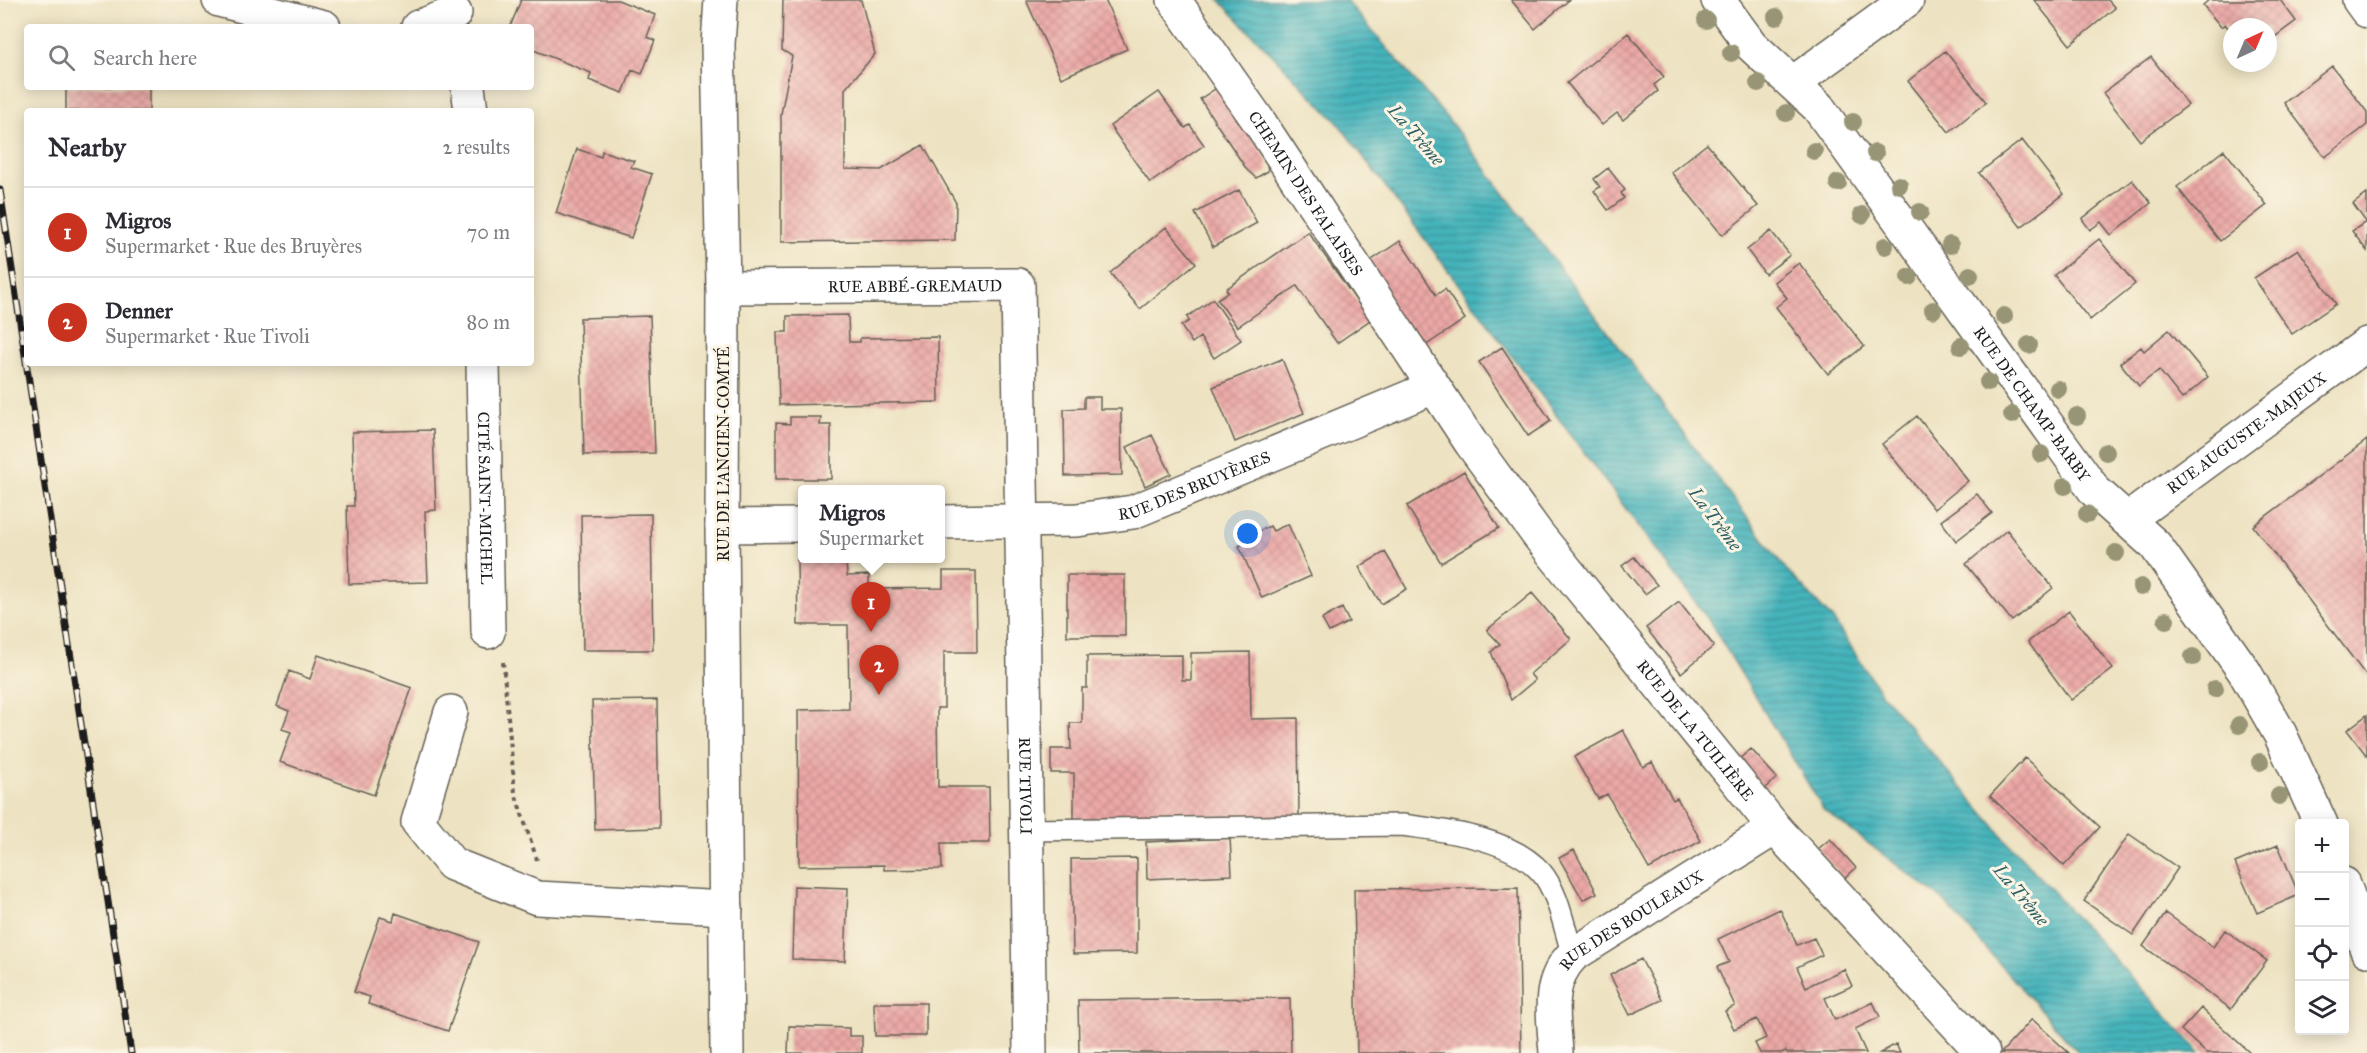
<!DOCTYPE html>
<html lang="en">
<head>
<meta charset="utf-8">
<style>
	body { margin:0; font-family:"IM FELL Great Primer",serif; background:#f7f7f7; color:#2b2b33 }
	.controls { position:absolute; right:18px; bottom:18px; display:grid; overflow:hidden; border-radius:6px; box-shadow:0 3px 15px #0003 }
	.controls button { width:54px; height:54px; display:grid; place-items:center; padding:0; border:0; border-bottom:2px solid #e1e1e2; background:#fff; color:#2b2b33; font:30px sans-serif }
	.compass { position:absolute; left:2223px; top:18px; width:54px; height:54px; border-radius:50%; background:#fff; box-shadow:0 3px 15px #0003; rotate:44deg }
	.you { position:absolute; left:1248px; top:534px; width:21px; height:21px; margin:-15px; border:4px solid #fff; border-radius:50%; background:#1a73e8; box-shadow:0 0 0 9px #1a73e833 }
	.badge { display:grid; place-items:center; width:39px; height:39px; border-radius:50%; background:#c8321e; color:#fff; font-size:20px; font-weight:700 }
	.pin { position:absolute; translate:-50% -50px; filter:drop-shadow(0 2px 3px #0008) }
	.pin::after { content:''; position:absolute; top:32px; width:21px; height:18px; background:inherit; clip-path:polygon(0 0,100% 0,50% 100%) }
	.popup { position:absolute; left:798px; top:485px; width:147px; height:78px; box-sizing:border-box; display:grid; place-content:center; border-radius:6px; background:#fff; filter:drop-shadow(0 2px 4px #0005); font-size:20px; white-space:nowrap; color:#7c7c81 }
	.popup b { font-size:22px; color:#2b2b33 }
	.popup::after { content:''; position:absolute; left:50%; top:100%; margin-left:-12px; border:12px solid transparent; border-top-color:#fff }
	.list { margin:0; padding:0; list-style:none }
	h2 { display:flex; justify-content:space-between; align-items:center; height:78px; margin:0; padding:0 24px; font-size:26px }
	h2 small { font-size:20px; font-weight:400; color:#7c7c81 }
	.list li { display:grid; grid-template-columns:39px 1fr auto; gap:18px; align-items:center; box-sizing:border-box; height:90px; padding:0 24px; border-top:2px solid #e1e1e2 }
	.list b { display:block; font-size:22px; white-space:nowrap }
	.list p { margin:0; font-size:20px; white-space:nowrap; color:#7c7c81 }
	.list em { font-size:20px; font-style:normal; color:#7c7c81 }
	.icon { flex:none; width:33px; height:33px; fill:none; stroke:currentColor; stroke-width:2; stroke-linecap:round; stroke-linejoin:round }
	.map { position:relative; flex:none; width:2367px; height:1053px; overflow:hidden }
	.search { position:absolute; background:#fff; box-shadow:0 3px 15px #0003; left:24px; top:24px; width:510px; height:66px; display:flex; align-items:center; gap:15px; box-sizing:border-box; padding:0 21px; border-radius:6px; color:#7c7c81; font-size:22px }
	.panel { position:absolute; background:#fff; box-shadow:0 3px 15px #0003; left:24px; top:108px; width:510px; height:258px; border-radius:6px }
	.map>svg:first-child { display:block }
</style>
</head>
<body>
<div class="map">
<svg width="2367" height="1053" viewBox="0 0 2367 1053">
	<defs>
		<pattern id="water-rules" width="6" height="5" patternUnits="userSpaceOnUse" patternTransform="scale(1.5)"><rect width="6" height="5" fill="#45b4bc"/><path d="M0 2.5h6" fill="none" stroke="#399298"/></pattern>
		<pattern id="building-cross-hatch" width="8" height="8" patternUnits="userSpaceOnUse" patternTransform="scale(1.5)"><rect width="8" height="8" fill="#eba8a6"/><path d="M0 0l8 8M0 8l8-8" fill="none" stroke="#c9908e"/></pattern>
	</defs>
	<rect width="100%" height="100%" fill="#fcf5e5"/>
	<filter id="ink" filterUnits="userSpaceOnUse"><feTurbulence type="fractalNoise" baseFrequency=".0167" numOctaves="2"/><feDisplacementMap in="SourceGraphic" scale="12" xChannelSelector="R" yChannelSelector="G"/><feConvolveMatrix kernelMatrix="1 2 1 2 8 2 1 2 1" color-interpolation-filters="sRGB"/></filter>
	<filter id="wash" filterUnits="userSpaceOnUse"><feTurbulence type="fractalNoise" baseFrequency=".008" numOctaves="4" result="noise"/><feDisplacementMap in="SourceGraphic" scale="24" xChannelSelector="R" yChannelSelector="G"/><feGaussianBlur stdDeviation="1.35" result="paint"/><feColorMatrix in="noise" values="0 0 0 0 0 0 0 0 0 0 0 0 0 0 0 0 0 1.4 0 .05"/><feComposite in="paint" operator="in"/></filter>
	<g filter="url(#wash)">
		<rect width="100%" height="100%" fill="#ede2c1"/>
		<path fill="url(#water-rules)" stroke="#30686c" stroke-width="1.5" d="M1219,0H1346L1452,124L1785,568L1834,621L1881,693L2012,847L2200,1053H2079L1942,899L1824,810L1708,619L1338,123Z"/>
		<g id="blocks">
			<path fill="url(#building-cross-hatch)" d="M521,0H618L655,15L647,37L655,40L642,74L632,70L623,93L589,80L591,73L531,49V27H510Z
				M783,0H861L875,54L845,89V169L881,170L923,145L956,203L955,240L781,242V114L792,56L782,50Z
				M1026,0H1105L1127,49L1061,78Z
				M1511,0H1569L1535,29Z
				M2034,0H2108L2115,8L2070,45Z
				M2209,0H2280L2296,21L2268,42V27H2232V33L2225,24L2221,27L2203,5Z
				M1628,33L1664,77L1654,85L1658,91L1623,120L1617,113L1602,125L1567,83Z
				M1945,51L1986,102L1949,132L1908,81Z
				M2151,57L2188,105L2140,141L2103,93Z
				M2332,66L2367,112V125L2325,157L2284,103Z
				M66,87H149V111H66Z
				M1218,87L1266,158L1268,171L1256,178L1247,170L1200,99Z
				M1159,92L1185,128L1190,125L1204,145L1150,183L1110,126Z
				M2022,140L2064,194L2021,227L1979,173Z
				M1707,144L1758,206L1722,235L1671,172Z
				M577,149L601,157L602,151L634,161L631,167L652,174L631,238L556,213Z
				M2224,150L2267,205L2220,241L2177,187Z
				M1608,168L1625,190L1621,193L1624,198L1608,210L1594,191L1600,187L1594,179Z
				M2132,180L2151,203L2111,235L2101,222L2090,230L2082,219Z
				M1239,190L1257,223L1213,247L1195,213Z
				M2367,194V251L2352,231L2366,222L2353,204Z
				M1166,227L1196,263L1140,309L1110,273Z
				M1771,231L1790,255L1765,274L1747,250Z
				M1308,232L1370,320L1337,343L1297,286L1237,327L1217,299L1228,292L1226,289Z
				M2099,239L2135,284L2090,320L2054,275Z
				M1400,241L1436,295L1445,289L1465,319L1419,350L1363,266Z
				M2298,249L2336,304L2292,334L2254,278Z
				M1799,263L1864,346L1828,374L1776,307L1787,298L1774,282Z
				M1213,299L1241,340L1214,358L1200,337L1192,343L1181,326L1189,321L1187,317Z
				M848,315L849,342H860V338L938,337L939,402L779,405L777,332H787V316Z
				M650,316L655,453L584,455L580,318Z
				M2169,330L2208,377L2182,399L2159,370L2139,386L2120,363L2141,347L2144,351Z
				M1502,347L1551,421L1528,436L1479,362Z
				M1282,359L1304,413L1235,442L1213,387Z
				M1084,397H1100V409H1121L1122,475L1065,476L1064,409L1084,408Z
				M1917,416L1968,481L1934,509L1882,444Z
				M790,417H821L820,425H831V479H776V423L790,424Z
				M433,430L436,510L425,511L428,582L349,584L347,506H354L352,432Z
				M1152,435L1171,474L1145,486L1127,447Z
				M2367,440V677L2253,526Z
				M1464,471L1499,528L1441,563L1407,506Z
				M1977,494L1992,513L1956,541L1941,521Z
				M651,514L653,650H583L581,515Z
				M1288,524L1311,576L1262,598L1239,546L1259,537L1257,532L1270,526L1273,531Z
				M2007,530L2053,588L2012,621L1966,564Z
				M1385,552L1407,589L1381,604L1359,567Z
				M1634,557L1657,585L1645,594L1622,566Z
				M797,560H846L847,576L869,575V589L943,588V571H976L977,652H944V708H937L938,787H989L990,843H941L942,869L884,870V865L799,866L798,710L849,709L848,625H798Z
				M1067,575H1125V636H1067Z
				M1532,593L1571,639L1530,674L1535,680L1511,700L1491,652L1500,644L1487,630Z
				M1679,602L1714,646L1681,673L1646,628Z
				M1342,608L1349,622L1329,632L1322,619Z
				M2069,611L2113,669L2071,700L2028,642Z
				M1250,652L1251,719L1298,718L1299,820L1074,822V773H1051V749H1071L1070,723H1082V688H1087V656L1182,655V680H1191V653Z
				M318,655L412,688L374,795L280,762L291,732L282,729L289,711L277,706L289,671L310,679Z
				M657,700L659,828L595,830L592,701Z
				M2367,715V756L2347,730Z
				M1623,730L1643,767L1652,762L1673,800L1677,798L1701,841L1649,869L1607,794L1598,799L1574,757Z
				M1751,749L1777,778L1765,789L1738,760Z
				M2025,758L2100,827L2064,866L1990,796Z
				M2129,834L2178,868L2133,935L2084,901Z
				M1230,838L1232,875L1147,879L1146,842Z
				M1830,839L1856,868L1844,879L1818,849Z
				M2278,845L2299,895L2257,913L2235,863Z
				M1574,850L1597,893L1583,900L1559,858Z
				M1137,858V953L1073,954L1071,859Z
				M794,886L848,888L845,961L792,959Z
				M1518,888L1521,1053H1357L1354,889Z
				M1780,909L1797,945L1814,938L1822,955L1797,967L1806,987L1844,969L1852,986L1825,998L1835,1020L1873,1002L1880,1017L1855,1029L1866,1053H1787L1786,1051L1781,1053H1760L1755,1043L1766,1038L1757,1019L1734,1029L1725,1011L1735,1006L1717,967L1729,962L1718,939Z
				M395,913L479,942L448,1031L368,1004L370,997L354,992L380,917L393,921Z
				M2166,913L2213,947L2225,930L2267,961L2231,1009L2143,946Z
				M1641,959L1662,1000L1630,1015L1610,975Z
				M1290,998L1291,1053H1079L1078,1000Z
				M874,1003H926V1036H875Z
				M2201,1008L2250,1053H2206L2181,1030Z
				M2032,1019L2069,1053H2001Z
				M789,1026L849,1028V1036H862V1053H788Z
				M1896,1044L1900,1053H1880Z"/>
		</g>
	</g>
	<g filter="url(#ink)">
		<use href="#blocks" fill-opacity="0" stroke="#656156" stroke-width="1.5"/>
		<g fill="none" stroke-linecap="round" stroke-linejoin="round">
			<g stroke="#656156" stroke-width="24">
				<path id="service" d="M1028,830L1402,825C1445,831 1510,837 1541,872C1559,893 1564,929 1573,955"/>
			</g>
			<g stroke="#656156" stroke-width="36">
				<g id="minor">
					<path d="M219,0L324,27"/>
					<path id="s1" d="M1174,0L1260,123L1471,443L1538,535L1775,828L1983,1053"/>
					<path id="s2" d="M1718,0L1751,45L1818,107L2095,491L2155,545L2244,671L2280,734L2321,824"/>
					<path d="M2359,0L2367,11"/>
					<path d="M418,27L455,13"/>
					<path d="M1793,83L1907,0"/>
					<path d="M468,87L471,111"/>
					<path id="s3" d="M723,287L1018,285L1030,1053"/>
					<path id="s4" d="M483,363L488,632"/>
					<path id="s5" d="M2127,520L2367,344"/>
					<path id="s6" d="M940,522L1077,520L1133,512L1434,387"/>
					<path d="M722,526L802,525"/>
					<path d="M451,712L418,822L452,864L537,898L726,908"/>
					<path d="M2344,884L2367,950"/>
					<path id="s7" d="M1556,1053C1554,1017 1545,983 1573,955L1775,828"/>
				</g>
			</g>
			<g stroke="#656156" stroke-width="36">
				<path id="secondary" d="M721,0L718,44L723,287L722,526L727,1053"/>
			</g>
			<path stroke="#656156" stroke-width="4" stroke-dasharray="4.5 4.5" stroke-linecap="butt" d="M503,662L515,793L537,860"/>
			<use href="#service" stroke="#fff" stroke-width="21"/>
			<use href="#minor" stroke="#fff" stroke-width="33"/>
			<use href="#secondary" stroke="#fff" stroke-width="33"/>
			<g stroke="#1c1c1c" stroke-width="7">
				<path id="rail" d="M0,190L131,1053"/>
			</g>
			<use href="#rail" stroke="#fcf5e5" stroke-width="4.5" stroke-dasharray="14" stroke-linecap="butt"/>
		</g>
		<g fill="#979575">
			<circle cx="1776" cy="17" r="9"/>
			<circle cx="1706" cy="20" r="9"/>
			<circle cx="1731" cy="53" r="9"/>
			<circle cx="1758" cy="83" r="9"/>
			<circle cx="1786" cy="113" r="9"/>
			<circle cx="1853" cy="122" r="9"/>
			<circle cx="1814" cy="151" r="9"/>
			<circle cx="1875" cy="153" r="9"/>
			<circle cx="1838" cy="183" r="9"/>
			<circle cx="1899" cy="185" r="9"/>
			<circle cx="1920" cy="212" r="9"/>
			<circle cx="1862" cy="215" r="9"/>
			<circle cx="1950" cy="245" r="9"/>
			<circle cx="1885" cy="246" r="9"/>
			<circle cx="1970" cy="275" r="9"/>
			<circle cx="1909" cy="277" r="9"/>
			<circle cx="1933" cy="310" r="9"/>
			<circle cx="2004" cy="316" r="9"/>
			<circle cx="2029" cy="345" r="9"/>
			<circle cx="1961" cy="346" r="9"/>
			<circle cx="1988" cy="382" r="9"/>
			<circle cx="2058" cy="389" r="9"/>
			<circle cx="2012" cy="415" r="9"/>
			<circle cx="2077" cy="416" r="9"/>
			<circle cx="2106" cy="452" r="9"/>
			<circle cx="2041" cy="454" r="9"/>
			<circle cx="2065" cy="486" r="9"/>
			<circle cx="2087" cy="514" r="9"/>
			<circle cx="2116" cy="553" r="9"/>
			<circle cx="2141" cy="587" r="9"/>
			<circle cx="2166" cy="620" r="9"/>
			<circle cx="2193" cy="657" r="9"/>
			<circle cx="2215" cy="689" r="9"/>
			<circle cx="2239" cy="725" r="9"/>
			<circle cx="2260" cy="762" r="9"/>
			<circle cx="2279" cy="796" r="9"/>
		</g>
	</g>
	<g text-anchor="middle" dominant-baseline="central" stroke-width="6" stroke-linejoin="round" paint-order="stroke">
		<g font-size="16" fill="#1c1c1c" stroke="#fcf5e5">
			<text stroke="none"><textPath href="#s1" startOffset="234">CHEMIN DES FALAISES</textPath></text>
			<text stroke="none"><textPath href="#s3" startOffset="192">RUE ABBÉ-GREMAUD</textPath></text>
			<text stroke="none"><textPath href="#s2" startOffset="513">RUE DE CHAMP-BARBY</textPath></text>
			<text stroke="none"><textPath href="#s5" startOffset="148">RUE AUGUSTE-MAJEUX</textPath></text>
			<text transform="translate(723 454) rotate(-90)">RUE DE L'ANCIEN-COMTÉ</text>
			<text stroke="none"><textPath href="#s6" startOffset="260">RUE DES BRUYÈRES</textPath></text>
			<text stroke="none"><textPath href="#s4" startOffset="135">CITÉ SAINT-MICHEL</textPath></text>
			<text stroke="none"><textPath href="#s1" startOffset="898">RUE DE LA TUILIÈRE</textPath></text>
			<text stroke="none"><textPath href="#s3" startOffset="796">RUE TIVOLI</textPath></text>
			<text stroke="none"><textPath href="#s7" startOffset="171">RUE DES BOULEAUX</textPath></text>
		</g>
		<g font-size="18" font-style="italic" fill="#2e6064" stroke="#fcf5e5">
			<text transform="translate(1416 135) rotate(49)">La Trême</text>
			<text transform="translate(1715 519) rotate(53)">La Trême</text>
			<text transform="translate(2021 895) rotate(50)">La Trême</text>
		</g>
	</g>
</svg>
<div class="controls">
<button>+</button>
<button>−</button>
<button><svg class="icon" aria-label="locate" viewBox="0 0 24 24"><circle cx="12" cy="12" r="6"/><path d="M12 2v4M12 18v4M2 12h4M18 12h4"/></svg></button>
<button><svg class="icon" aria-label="layers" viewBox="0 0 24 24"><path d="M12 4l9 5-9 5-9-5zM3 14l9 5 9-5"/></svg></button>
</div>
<svg class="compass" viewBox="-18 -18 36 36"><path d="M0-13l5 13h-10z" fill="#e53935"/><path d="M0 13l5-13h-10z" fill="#7c7c81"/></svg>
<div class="you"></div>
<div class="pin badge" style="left:871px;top:632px">1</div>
<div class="popup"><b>Migros</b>Supermarket</div>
<div class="pin badge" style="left:879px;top:695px">2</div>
<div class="search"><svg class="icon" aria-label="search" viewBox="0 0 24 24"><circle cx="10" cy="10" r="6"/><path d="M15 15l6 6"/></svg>Search here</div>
<section class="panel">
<h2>Nearby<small>2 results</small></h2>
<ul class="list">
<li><span class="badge">1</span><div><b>Migros</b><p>Supermarket · Rue des Bruyères</p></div><em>70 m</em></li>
<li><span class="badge">2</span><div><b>Denner</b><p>Supermarket · Rue Tivoli</p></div><em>80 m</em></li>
</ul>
</section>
</div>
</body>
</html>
